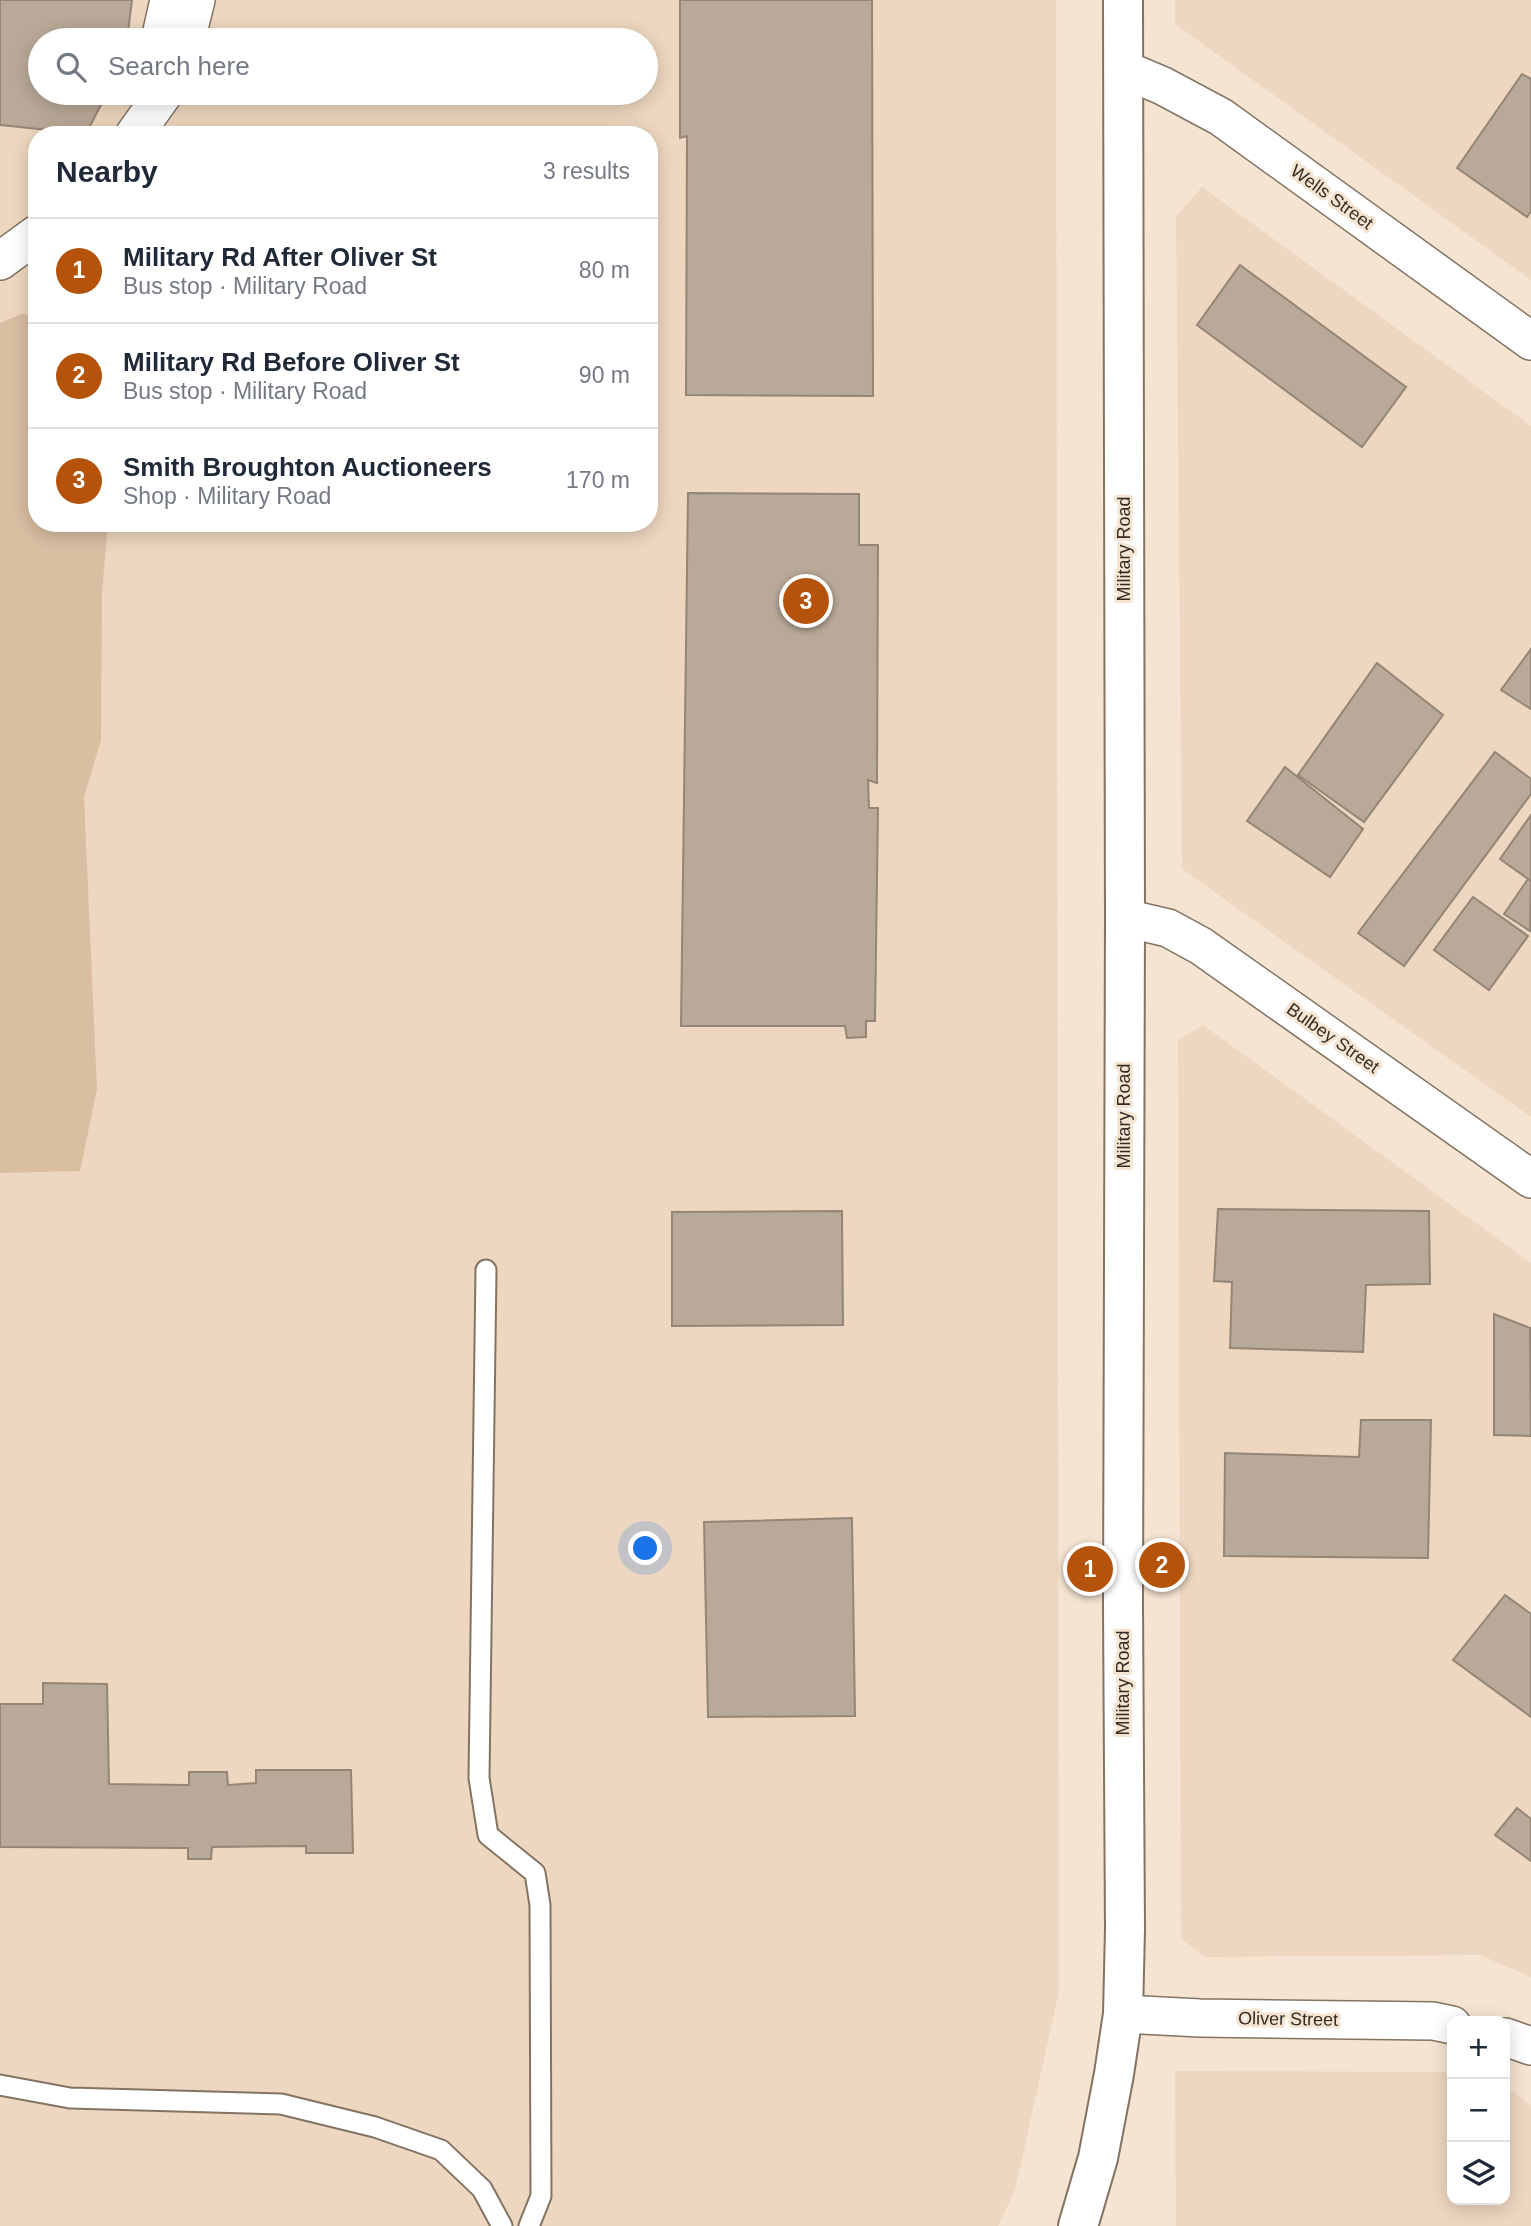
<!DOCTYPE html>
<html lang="en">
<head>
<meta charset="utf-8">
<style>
	body { margin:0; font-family:Helvetica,sans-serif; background:#f2f2f3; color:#1f2937 }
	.controls { position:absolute; right:21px; bottom:21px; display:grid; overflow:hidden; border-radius:14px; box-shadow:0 4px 18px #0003 }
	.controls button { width:63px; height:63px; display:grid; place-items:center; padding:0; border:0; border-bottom:2px solid #e0e1e3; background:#fff; color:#1f2937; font:35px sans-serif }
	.you { position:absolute; left:646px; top:1549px; width:24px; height:24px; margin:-18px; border:5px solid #fff; border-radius:50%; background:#1a73e8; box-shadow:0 0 0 10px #1a73e833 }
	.badge { display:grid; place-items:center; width:46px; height:46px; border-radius:50%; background:#b45309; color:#fff; font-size:23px; font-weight:700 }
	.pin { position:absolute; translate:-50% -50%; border:4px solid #fff; box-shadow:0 2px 7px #0006 }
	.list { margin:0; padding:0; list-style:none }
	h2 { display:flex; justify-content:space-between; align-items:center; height:91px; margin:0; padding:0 28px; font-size:30px }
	h2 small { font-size:23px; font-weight:400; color:#747a83 }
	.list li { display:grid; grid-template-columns:46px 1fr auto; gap:21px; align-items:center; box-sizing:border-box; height:105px; padding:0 28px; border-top:2px solid #e0e1e3 }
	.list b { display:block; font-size:26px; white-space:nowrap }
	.list p { margin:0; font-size:23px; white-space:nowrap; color:#747a83 }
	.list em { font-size:23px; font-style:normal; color:#747a83 }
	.icon { flex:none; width:38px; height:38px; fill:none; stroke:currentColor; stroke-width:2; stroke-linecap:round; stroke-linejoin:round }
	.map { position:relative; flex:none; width:1531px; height:2226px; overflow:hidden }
	.search { position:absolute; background:#fff; box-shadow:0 4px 18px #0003; left:28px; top:28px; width:630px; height:77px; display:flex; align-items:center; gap:18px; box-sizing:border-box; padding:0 24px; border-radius:38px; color:#747a83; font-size:26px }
	.panel { position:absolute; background:#fff; box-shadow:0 4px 18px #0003; left:28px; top:126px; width:630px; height:406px; border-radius:28px }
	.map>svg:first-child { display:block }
</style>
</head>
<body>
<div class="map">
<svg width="1531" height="2226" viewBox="0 0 1531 2226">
	<rect width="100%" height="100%" fill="#f5e4d1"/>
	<path fill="#eed7c0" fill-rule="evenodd" d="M0,0H1056L1059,1991L1015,2190L998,2226H0ZM40,40H646V93H40ZM37,135H649V523H37Z
		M1175,0H1531V280L1175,24Z
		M1202,187L1531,426V1117L1182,869L1176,217Z
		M1203,1025L1531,1263V1977L1480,1955L1204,1957L1181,1938L1178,1040Z
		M1175,2071L1452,2072V2200H1505V2086L1531,2105V2226H1176Z"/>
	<path fill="#d9bea2" d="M24,313L37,322V523H108L102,592L101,740L84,797L97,1089L80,1171L0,1173V323Z"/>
	<path fill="#b9a998" stroke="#958575" stroke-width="2" d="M0,0H132L127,40H40V93H107L86,134L0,125Z
		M680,0H872L873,396L686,395L687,136L680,138Z
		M1522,74L1531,79V211L1527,217L1457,168Z
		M1240,265L1406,387L1362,447L1197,325Z
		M688,493L859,494V545H878L877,783L868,780L869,808H878L875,1021H866V1037L847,1038L845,1026H681Z
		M1531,649V709L1501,690Z
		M1377,663L1443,715L1364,822L1298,775Z
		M1495,752L1531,779V794L1404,966L1358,933Z
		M1285,767L1363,829L1330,877L1247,821Z
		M1531,815V881L1500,859Z
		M1528,879L1531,881L1530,931L1504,914Z
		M1473,897L1528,936L1489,990L1434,950Z
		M1218,1209L1429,1211L1430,1284L1366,1285L1363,1352L1230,1348L1232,1282L1214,1281Z
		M842,1211L843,1325L672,1326V1212Z
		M1494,1314L1530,1328L1531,1436L1494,1435Z
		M1361,1420H1431L1428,1558L1224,1556L1225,1453L1359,1457Z
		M852,1518L855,1716L708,1717L704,1522Z
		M1505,1595L1531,1614V1717L1453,1660Z
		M43,1683L107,1684L109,1784L189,1785V1772H227L228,1785L256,1783V1770H351L353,1853H306V1846L212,1847L211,1859H188V1848L0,1847V1704H43Z
		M1517,1808L1531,1819V1861L1495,1835Z"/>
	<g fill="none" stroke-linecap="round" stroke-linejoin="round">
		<g stroke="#837363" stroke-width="23">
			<path id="lane" d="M486,1270L479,1778L488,1835L535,1873L540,1905L541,2196L529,2226
				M0,2085L70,2098L281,2104L375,2127L441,2150L482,2189L502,2226"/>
		</g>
		<g stroke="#837363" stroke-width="40">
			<path id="street" d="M160,40L169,0
				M186,40L196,0
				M1123,69L1163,86L1221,117L1531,341
				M134,135L164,93
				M0,261L37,234
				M1125,918L1168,928L1201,946L1531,1179
				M1123,2014L1200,2018L1433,2021L1452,2025
				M1505,2037L1531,2046"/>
		</g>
		<g stroke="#837363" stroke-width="42">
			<path id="secondary" d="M1078,2226L1098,2158L1114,2074L1123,2014L1125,1929L1123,1606L1125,918L1123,0"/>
		</g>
		<use href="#lane" stroke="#fff" stroke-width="19"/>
		<use href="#street" stroke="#fff" stroke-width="37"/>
		<use href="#secondary" stroke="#fff" stroke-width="38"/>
	</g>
	<g text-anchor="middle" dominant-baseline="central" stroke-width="6" stroke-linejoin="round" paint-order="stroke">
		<g font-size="18" fill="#332c25" stroke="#f5e4d1">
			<text transform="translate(1332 197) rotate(36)">Wells Street</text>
			<text transform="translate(1124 549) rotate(-90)">Military Road</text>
			<text transform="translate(1333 1038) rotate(35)">Bulbey Street</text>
			<text transform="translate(1124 1116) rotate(-90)">Military Road</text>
			<text transform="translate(1123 1683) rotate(-90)">Military Road</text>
			<text transform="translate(1288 2019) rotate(1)">Oliver Street</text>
		</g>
	</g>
</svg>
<div class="controls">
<button>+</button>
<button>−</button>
<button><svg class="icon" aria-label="layers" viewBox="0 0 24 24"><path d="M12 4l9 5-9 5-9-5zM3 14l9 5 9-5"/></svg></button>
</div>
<div class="you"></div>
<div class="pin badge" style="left:1090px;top:1569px">1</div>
<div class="pin badge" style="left:1162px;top:1565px">2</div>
<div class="pin badge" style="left:806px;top:601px">3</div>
<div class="search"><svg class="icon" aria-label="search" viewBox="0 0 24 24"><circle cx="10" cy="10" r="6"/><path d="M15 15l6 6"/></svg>Search here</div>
<section class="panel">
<h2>Nearby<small>3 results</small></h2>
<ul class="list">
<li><span class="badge">1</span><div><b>Military Rd After Oliver St</b><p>Bus stop · Military Road</p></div><em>80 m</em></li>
<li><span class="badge">2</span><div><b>Military Rd Before Oliver St</b><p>Bus stop · Military Road</p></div><em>90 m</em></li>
<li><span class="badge">3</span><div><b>Smith Broughton Auctioneers</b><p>Shop · Military Road</p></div><em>170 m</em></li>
</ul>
</section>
</div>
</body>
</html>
